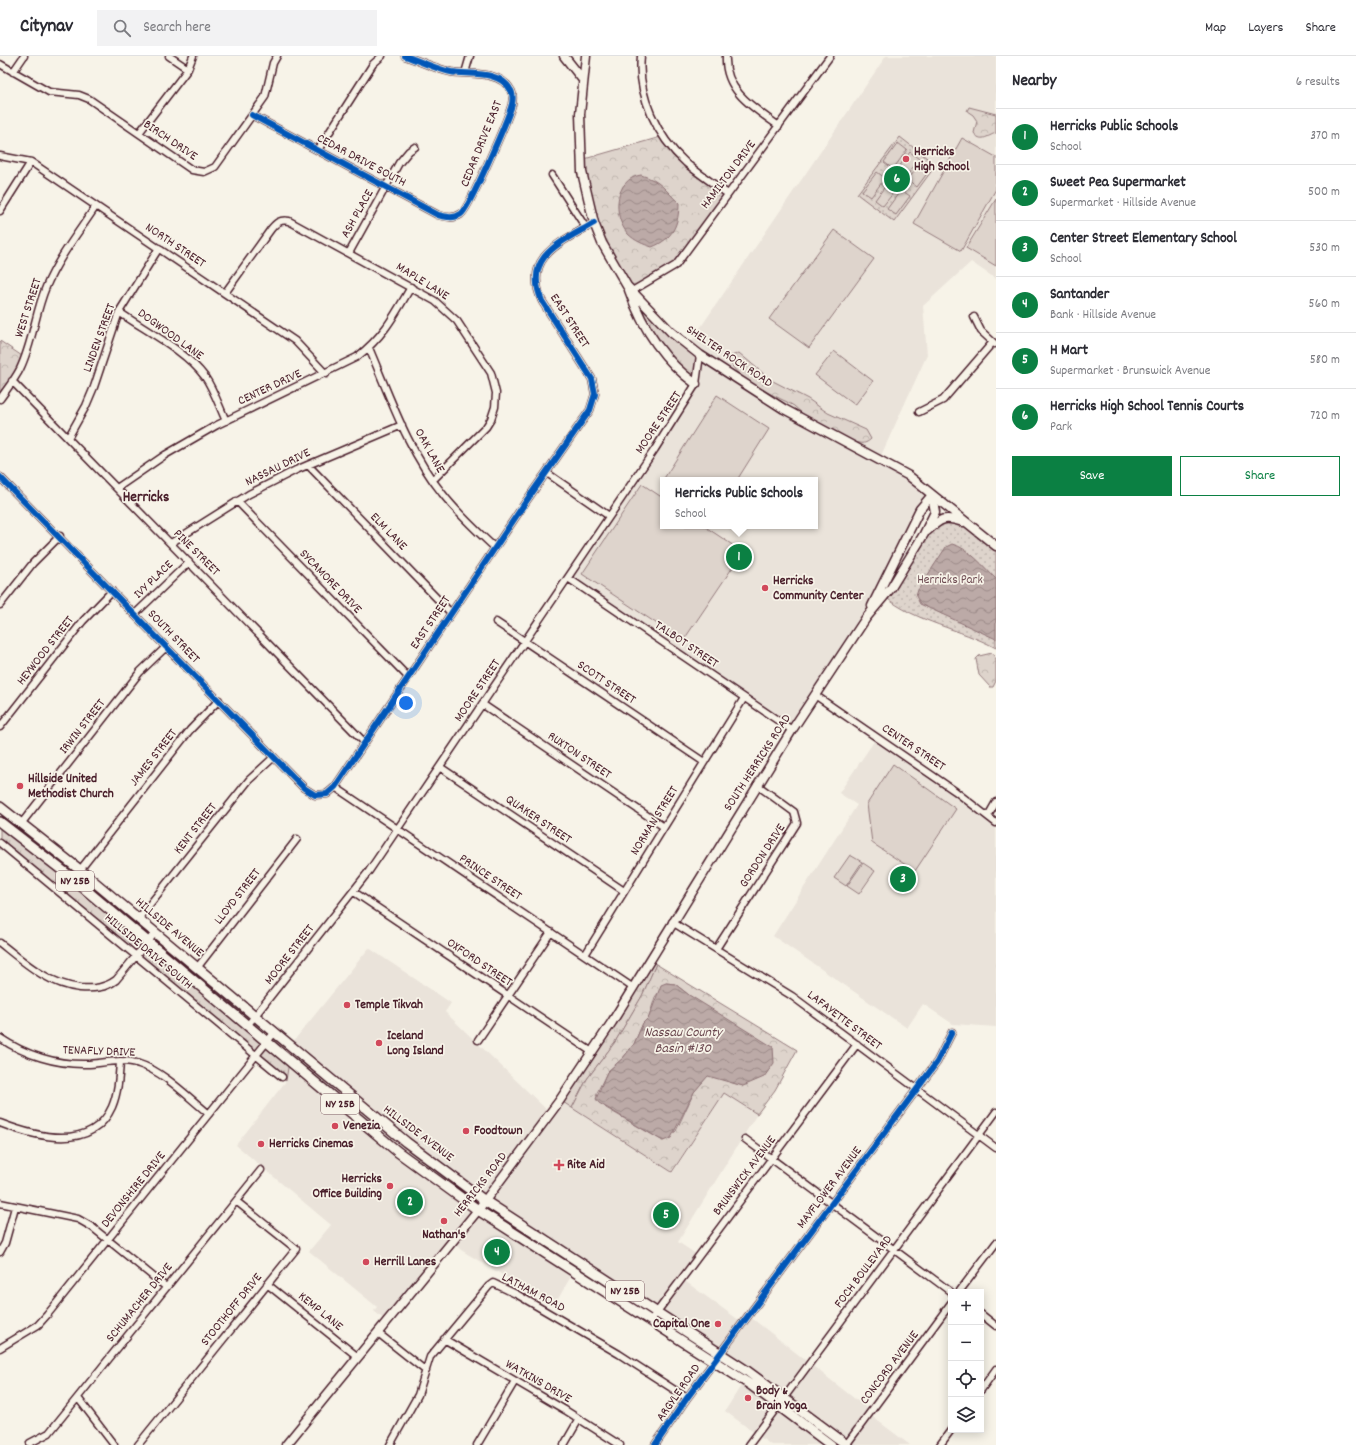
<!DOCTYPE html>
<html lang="en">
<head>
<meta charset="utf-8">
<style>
	body { margin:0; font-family:Dekko,sans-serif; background:#f2f2f3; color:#2b2b33 }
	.controls { position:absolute; right:12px; bottom:12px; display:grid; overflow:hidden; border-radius:0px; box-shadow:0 2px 10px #0003 }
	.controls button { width:36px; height:36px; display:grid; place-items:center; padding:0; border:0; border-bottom:1px solid #e1e1e2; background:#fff; color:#2b2b33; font:20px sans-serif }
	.you { position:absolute; left:406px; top:647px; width:14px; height:14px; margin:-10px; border:3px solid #fff; border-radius:50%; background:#1a73e8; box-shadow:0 0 0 6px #1a73e833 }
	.badge { display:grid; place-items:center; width:26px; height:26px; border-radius:50%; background:#0b8043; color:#fff; font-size:13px; font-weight:700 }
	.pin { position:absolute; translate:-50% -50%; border:2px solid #fff; box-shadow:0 1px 4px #0006 }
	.popup { position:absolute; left:660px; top:421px; width:158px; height:52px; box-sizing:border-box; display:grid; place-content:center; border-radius:0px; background:#fff; filter:drop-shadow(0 1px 3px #0005); font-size:13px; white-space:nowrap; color:#7c7c81 }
	.popup b { font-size:15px; color:#2b2b33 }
	.popup::after { content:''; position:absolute; left:50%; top:100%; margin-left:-8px; border:8px solid transparent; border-top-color:#fff }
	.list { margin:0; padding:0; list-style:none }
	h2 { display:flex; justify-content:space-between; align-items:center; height:52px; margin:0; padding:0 16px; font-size:17px }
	h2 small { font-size:13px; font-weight:400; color:#7c7c81 }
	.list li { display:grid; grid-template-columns:26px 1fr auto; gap:12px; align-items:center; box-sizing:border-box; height:56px; padding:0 16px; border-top:1px solid #e1e1e2 }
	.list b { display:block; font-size:15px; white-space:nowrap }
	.list p { margin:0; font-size:13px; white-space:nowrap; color:#7c7c81 }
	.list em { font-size:13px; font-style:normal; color:#7c7c81 }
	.actions { display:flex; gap:8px; padding:12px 16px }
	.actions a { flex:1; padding:9px 0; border:1px solid #0b8043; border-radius:0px; text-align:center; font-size:14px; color:#0b8043 }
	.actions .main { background:#0b8043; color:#fff }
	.icon { flex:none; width:22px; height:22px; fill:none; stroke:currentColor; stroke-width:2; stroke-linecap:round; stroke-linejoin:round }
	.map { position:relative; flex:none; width:996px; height:1389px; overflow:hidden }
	header { display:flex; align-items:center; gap:24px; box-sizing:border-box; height:56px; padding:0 20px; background:#fff; border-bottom:1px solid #e1e1e2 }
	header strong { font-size:19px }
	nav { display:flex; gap:22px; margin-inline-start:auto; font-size:14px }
	.search { width:280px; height:36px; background:#f2f2f3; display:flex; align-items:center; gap:10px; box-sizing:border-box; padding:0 14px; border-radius:0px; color:#7c7c81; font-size:15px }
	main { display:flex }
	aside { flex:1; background:#fff }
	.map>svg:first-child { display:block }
</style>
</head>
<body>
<header>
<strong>Citynav</strong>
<div class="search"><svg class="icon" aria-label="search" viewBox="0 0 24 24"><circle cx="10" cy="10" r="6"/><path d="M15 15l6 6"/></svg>Search here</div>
<nav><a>Map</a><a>Layers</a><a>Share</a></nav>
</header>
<main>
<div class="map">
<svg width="996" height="1389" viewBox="0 0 996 1389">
	<defs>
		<pattern id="grass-tufts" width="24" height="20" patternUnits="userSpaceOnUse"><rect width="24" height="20" fill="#ded4cc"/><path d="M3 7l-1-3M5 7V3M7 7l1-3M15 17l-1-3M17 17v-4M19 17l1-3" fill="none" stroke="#c0b6af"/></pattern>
		<pattern id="forest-crowns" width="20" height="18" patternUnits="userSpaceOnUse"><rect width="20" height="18" fill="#ded4cc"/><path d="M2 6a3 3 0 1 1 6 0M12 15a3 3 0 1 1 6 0" fill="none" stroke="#c0b6af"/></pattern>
		<pattern id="park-dots" width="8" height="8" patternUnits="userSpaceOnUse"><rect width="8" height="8" fill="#ded4cc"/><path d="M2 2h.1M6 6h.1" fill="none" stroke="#c0b6af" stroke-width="1.8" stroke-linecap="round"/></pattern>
		<pattern id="water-waves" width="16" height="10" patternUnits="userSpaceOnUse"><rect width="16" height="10" fill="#bcaaa7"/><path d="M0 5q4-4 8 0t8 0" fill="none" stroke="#9b8a88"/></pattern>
	</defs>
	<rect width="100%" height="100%" fill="#f7f3e8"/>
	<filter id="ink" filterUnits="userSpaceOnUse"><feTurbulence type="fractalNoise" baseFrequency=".025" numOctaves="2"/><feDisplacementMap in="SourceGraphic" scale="8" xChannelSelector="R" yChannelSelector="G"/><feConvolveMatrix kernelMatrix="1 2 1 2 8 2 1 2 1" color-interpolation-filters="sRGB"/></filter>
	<g filter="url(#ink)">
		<path fill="#eae3da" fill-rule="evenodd" d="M886,0H996V223L971,206L923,250L927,299L879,404L932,439L920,453L866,562L792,674L568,522L696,328L689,290L696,278ZM663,424H815V470H663Z
			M877,681L996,767V971L953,968L923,948L907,972L773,880L857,749L839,737Z
			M369,892L451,947L445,956L550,1057L560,1044L673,1116L724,1037L757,1058L678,1186L699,1200L682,1223L743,1267L749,1260L864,1350L874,1362L910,1389H771L725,1355L742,1328L713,1308L721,1298L657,1256L651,1264L574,1215L554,1250L461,1194L452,1185L387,1266L374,1255L377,1251L309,1195L331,1169L236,1089L286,1025L292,987Z"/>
		<path fill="url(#grass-tufts)" stroke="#947a7c" d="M627,230L700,299L696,328L666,301Z
			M0,766L289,1005L286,1025L0,787Z
			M649,904L656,908L642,940L615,986L587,1023L572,1052L560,1044Z"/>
		<path fill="url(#forest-crowns)" stroke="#947a7c" fill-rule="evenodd" d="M969,51L996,58V77C987,80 981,87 974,77L977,65L973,59L967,55Z
			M664,80L685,106L728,138L674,211L632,235L602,187L581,104Z
			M0,285L25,302L0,343Z
			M739,297L771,324L808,343L828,357L866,374L871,383C868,386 864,388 860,387C849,386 817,369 808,362C803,359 799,354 794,350C772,337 739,327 728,303L729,301Z
			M992,597L996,603V625L993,631H990L979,619L976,603L979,600Z
			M656,908L797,994L775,1034L757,1058L724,1037L672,1116L572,1052L587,1023L615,986L642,940ZM666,927L675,928L689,939L743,1030L708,1019L694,1036L676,1075L663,1085L606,1052L596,1039L607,1016L623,1002L634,988L643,967L649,961L655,941Z"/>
		<path fill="url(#park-dots)" stroke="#947a7c" d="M900,81L936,109L894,166L857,138Z
			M939,464L966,467L996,490V592C959,572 917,567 884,540L924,478Z"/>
		<path fill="#ded4cc" stroke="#947a7c" d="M962,82L996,101V133L961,195L914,168Z
			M898,87L907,94L893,113L884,106Z
			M910,96L919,103L905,122L896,115Z
			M922,105L931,112L917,131L908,124Z
			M877,116L885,122L871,141L862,135Z
			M889,125L898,131L883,150L875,144Z
			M901,134L910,140L896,159L887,153Z
			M996,143V210L966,192Z
			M834,174L874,203L809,292L769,263Z
			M834,295L873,325L855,349L815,319Z
			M717,339L769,373L737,424H663Z
			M642,428L663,442V470H704L743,496L683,585L582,518Z
			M893,708L956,753L915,815L872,787L867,748Z
			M850,799L862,806L846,830L834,822Z
			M863,807L875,815L859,838L847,830Z"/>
		<path fill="url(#water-waves)" stroke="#8e7275" d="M641,119C661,125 665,134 679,147C679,168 673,183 652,191C643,188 635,185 628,178C612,160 614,123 641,119Z
			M952,488C969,492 984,511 996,523V583L920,548L916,540L918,534L946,491Z
			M666,927L675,928L689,939L773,991L774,1007L764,1021L743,1030L708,1020L694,1036L671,1082L663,1085L599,1047L596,1043L607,1016L623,1002L634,988L643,967L649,961L661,929Z"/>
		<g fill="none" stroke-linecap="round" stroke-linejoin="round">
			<g stroke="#4a1f2b" stroke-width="9">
				<path id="street" d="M169,0L188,13
					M641,0C637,39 657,81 686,107C699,118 714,128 728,138
					M726,0C724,35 754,52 779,70
					M0,8L49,36L79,39L89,43L192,114L204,116L215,111L265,41L273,7L277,0
					M13,16L24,0
					M465,17L470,0
					M252,59L438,159C446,161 454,163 461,158C469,153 509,61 512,48C513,43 513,37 510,33C499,14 469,19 451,16C436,13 420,5 405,0
					M139,77L188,13L193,0
					M318,94L373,8L382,0
					M0,100L31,106L295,285L326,318
					M552,119L586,172
					M0,155L31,106
					M349,197L399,107L409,95L415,91
					M632,235L676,209L830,0
					M225,237L271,173C276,167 280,163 289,165L435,245L457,265L491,317L496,337L495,351L491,363L486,371L433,424
					M119,256C146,275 185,294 205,321C214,334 219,350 226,365
					M974,261L981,275L995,288
					M369,292C390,341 408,395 442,437C457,457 477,475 495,492
					M12,325L364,686
					M0,343C7,333 15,323 20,313C33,286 35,257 46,231C58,202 79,176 96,150
					M919,356L943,344L993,286
					M68,382L86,350L94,331L119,256L159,192
					M308,409L451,557
					M547,417L609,460
					M0,421L304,732L315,739L327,738L335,731L527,444L590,354L595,338L592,323L542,245C522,200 562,186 594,167
					M117,432L165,399L217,369L357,301C384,280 394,260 411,231
					M237,445L408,621
					M171,487L249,438L296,414L402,369
					M568,522L792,674
					M0,549L33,507L60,480
					M135,558L189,506
					M496,566L704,706
					M815,639L955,735L996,767
					M482,648L664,771
					M0,671L83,565L112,535
					M440,711L624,835
					M335,731L632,931
					M988,760L996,746
					M21,768L140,616L166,591
					M0,787L282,1021
					M80,814L190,674L219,644
					M354,836L592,996
					M138,863L249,724L274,701
					M672,866L792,940L996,1092
					M0,887C25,907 48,928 80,932C94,933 105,932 116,924L155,877
					M716,893L797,767L794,756L757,729
					M585,899L744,642
					M197,912L297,783
					M247,970L369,815L655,393L696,328L700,299
					M0,982C25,999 57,1009 87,1008C104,1007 123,1002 139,1008C163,1015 189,1042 209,1058
					M478,984L551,876
					M0,1067C36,1081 92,1096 112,1051C118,1037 119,1021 120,1006
					M745,1083L951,1236
					M0,1147L78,1163L92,1171L166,1231
					M0,1196L5,1187L15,1151
					M267,1228L358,1301
					M959,1236L996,1187
					M981,1258L996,1270
					M651,1264L857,988
					M378,1277L426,1315
					M444,1283L565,1354L620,1389
					M0,1292L38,1269L47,1259L274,977
					M981,1334L996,1313
					M78,1342L114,1389
					M30,1387L49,1377L261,1114
					M138,1389L296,1193L236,1145
					M390,1389L418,1339L430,1301L489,1230L493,1227L518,1239L619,1298L687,1342
					M477,1389L515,1325
					M564,1389L579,1363
					M655,1389L687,1342L917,1033L937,1006L952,976
					M749,1389L996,1056
					M846,1389L951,1247
					M940,1389L951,1374"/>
			</g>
			<g stroke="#4a1f2b" stroke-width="11">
				<path id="secondary" d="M564,0L583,24
					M586,0L580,58L582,116L594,167L602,187L627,230L671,276L700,299L784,353L909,420L996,490
					M629,234C642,271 664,305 696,328
					M927,475C941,462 944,460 963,466
					M872,550L920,453L932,439
					M286,1389L478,1154L560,1044L612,966L792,674L866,562L891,532L924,478L935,456L932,439"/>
			</g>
			<g stroke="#4a1f2b" stroke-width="12">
				<path id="primary" d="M0,751L80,814L406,1086L485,1145L747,1315L847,1389
					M0,766L67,818L398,1096L478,1154L751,1329L831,1389"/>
			</g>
			<use href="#street" stroke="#f7f3e8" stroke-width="6"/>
			<use href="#secondary" stroke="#f7f3e8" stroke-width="8"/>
			<use href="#primary" stroke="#f7f3e8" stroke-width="9"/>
			<g stroke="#f7f3e8" stroke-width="8">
				<path id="cycleway" d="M252,59L438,159C446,161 454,163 461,158C469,153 509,61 512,48C513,43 513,37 510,33C499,14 469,19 451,16C436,13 420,5 405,0
					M0,421L304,732L315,739L327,738L335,731L527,444L590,354L595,338L592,323L542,245C522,200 562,186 594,167
					M655,1389L687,1342L917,1033L937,1006L952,976"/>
			</g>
			<use href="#cycleway" stroke="#0057b8" stroke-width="6"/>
		</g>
	</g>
	<g fill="#d1495b" stroke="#f7f3e8" stroke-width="1.5">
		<circle cx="906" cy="103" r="4"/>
		<circle cx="765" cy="532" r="4"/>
		<circle cx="20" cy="730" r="4"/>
		<circle cx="347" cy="949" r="4"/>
		<circle cx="379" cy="987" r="4"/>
		<circle cx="335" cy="1070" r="4"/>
		<circle cx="466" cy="1075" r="4"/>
		<circle cx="261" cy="1088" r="4"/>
		<path d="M557 1103h4v4h4v4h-4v4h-4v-4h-4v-4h4z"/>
		<circle cx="390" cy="1130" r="4"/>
		<circle cx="444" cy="1165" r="4"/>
		<circle cx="366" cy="1206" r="4"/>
		<circle cx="718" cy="1268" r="4"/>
		<circle cx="748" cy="1342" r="4"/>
	</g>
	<g text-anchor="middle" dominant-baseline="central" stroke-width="3.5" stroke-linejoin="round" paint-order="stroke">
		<g fill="#f7f3e8" stroke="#7e5f64" stroke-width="1">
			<rect x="56" y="815" width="38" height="20" rx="3"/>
			<rect x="321" y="1038" width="38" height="20" rx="3"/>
			<rect x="606" y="1225" width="38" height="20" rx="3"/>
		</g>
		<g font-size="12" font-weight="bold" fill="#4a1f2b">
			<text x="75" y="825">NY 25B</text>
			<text x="340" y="1048">NY 25B</text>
			<text x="625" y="1235">NY 25B</text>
		</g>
		<g font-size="13" fill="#4a1f2b" stroke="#f7f3e8">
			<text transform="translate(170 85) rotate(34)">BIRCH DRIVE</text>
			<text transform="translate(482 88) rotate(-68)">CEDAR DRIVE EAST</text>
			<text transform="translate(361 105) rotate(28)">CEDAR DRIVE SOUTH</text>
			<text transform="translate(729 119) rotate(-53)">HAMILTON DRIVE</text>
			<text transform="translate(358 158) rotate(-61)">ASH PLACE</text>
			<text transform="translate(175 190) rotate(34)">NORTH STREET</text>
			<text transform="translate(422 226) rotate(32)">MAPLE LANE</text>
			<text transform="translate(29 252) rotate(-72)">WEST STREET</text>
			<text transform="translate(569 265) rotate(57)">EAST STREET</text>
			<text transform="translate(170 279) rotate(36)">DOGWOOD LANE</text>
			<text transform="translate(100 282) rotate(-70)">LINDEN STREET</text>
			<text transform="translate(729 301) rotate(34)">SHELTER ROCK ROAD</text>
			<text transform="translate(270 332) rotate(-25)">CENTER DRIVE</text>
			<text transform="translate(659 367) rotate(-56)">MOORE STREET</text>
			<text transform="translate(429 395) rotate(61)">OAK LANE</text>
			<text transform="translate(278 412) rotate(-26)">NASSAU DRIVE</text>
			<text transform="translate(388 476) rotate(46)">ELM LANE</text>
			<text transform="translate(196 497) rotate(45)">PINE STREET</text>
			<text transform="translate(154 524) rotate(-44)">IVY PLACE</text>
			<text transform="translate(330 526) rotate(46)">SYCAMORE DRIVE</text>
			<text transform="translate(431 567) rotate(-56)">EAST STREET</text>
			<text transform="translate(173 581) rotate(46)">SOUTH STREET</text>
			<text transform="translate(686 589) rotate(34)">TALBOT STREET</text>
			<text transform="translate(46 595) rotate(-52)">HEYWOOD STREET</text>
			<text transform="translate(606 627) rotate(34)">SCOTT STREET</text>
			<text transform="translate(478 635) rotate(-56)">MOORE STREET</text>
			<text transform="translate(83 671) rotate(-52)">IRWIN STREET</text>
			<text transform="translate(913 692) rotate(34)">CENTER STREET</text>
			<text transform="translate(579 700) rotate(34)">RUXTON STREET</text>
			<text transform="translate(154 702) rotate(-52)">JAMES STREET</text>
			<text transform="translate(758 707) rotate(-57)">SOUTH HERRICKS ROAD</text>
			<text transform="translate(538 764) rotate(34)">QUAKER STREET</text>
			<text transform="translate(655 765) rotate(-58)">NORMAN STREET</text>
			<text transform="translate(196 773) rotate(-52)">KENT STREET</text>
			<text transform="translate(763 800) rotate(-57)">GORDON DRIVE</text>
			<text transform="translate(490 822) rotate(34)">PRINCE STREET</text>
			<text transform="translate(238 841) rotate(-52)">LLOYD STREET</text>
			<text transform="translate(169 872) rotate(40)">HILLSIDE AVENUE</text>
			<text transform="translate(148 896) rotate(40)">HILLSIDE DRIVE SOUTH</text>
			<text transform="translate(290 899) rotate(-52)">MOORE STREET</text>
			<text transform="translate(479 907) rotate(34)">OXFORD STREET</text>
			<text transform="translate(844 965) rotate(37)">LAFAYETTE STREET</text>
			<text transform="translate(99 996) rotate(2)">TENAFLY DRIVE</text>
			<text transform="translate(418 1078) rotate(37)">HILLSIDE AVENUE</text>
			<text transform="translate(745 1120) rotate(-53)">BRUNSWICK AVENUE</text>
			<text transform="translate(481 1129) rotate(-52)">HERRICKS ROAD</text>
			<text transform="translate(830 1132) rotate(-53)">MAYFLOWER AVENUE</text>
			<text transform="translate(134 1134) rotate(-51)">DEVONSHIRE DRIVE</text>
			<text transform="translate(864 1216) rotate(-53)">FOCH BOULEVARD</text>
			<text transform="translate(533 1237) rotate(28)">LATHAM ROAD</text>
			<text transform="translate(140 1247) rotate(-51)">SCHUMACHER DRIVE</text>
			<text transform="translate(232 1254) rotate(-51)">STOOTHOFF DRIVE</text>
			<text transform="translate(320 1256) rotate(39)">KEMP LANE</text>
			<text transform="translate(890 1312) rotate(-53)">CONCORD AVENUE</text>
			<text transform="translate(538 1326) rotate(30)">WATKINS DRIVE</text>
			<text transform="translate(679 1337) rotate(-55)">ARGYLE ROAD</text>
		</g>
		<g font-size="13" font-weight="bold" fill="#4a1f2b" stroke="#f7f3e8" text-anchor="start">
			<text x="914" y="96">Herricks<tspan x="914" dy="15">High School</tspan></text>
			<text x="773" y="525">Herricks<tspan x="773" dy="15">Community Center</tspan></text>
			<text x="28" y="723">Hillside United<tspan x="28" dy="15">Methodist Church</tspan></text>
			<text x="355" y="949">Temple Tikvah</text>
			<text x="387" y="980">Iceland<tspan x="387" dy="15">Long Island</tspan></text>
			<text x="343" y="1070">Venezia</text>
			<text x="474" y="1075">Foodtown</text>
			<text x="269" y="1088">Herricks Cinemas</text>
			<text x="567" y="1109">Rite Aid</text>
			<text x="382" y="1123" text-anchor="end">Herricks<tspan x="382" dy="15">Office Building</tspan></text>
			<text x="444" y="1179" text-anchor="middle">Nathan's</text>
			<text x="374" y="1206">Herrill Lanes</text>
			<text x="710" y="1268" text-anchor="end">Capital One</text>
			<text x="756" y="1335">Body &amp;<tspan x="756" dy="15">Brain Yoga</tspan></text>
		</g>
		<g font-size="13" fill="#6f4c53" stroke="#f7f3e8">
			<text x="950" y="524">Herricks Park</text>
		</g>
		<g font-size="14" font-style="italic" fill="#6c4950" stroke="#f7f3e8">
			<text x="683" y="977">Nassau County<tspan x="683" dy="16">Basin #130</tspan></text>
		</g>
		<g font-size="15" font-weight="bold" fill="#4a1f2b" stroke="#f7f3e8">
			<text x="146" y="442">Herricks</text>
		</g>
	</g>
</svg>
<div class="controls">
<button>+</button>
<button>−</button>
<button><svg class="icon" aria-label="locate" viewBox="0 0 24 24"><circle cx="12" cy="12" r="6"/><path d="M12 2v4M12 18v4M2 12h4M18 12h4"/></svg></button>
<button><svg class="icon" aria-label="layers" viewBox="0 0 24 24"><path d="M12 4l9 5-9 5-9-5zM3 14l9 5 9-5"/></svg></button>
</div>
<div class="you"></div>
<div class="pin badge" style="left:739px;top:501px">1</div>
<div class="popup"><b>Herricks Public Schools</b>School</div>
<div class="pin badge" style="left:410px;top:1146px">2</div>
<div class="pin badge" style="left:903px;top:823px">3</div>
<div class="pin badge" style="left:497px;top:1196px">4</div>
<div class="pin badge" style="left:666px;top:1159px">5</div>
<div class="pin badge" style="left:897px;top:123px">6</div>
</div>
<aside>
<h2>Nearby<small>6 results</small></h2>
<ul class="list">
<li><span class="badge">1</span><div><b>Herricks Public Schools</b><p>School</p></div><em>370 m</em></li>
<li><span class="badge">2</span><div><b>Sweet Pea Supermarket</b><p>Supermarket · Hillside Avenue</p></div><em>500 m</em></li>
<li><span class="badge">3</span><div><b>Center Street Elementary School</b><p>School</p></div><em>530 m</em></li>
<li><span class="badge">4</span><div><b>Santander</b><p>Bank · Hillside Avenue</p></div><em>560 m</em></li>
<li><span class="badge">5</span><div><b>H Mart</b><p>Supermarket · Brunswick Avenue</p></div><em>580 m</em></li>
<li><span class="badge">6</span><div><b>Herricks High School Tennis Courts</b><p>Park</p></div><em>720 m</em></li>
</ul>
<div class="actions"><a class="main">Save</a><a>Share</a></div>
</aside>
</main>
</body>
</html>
